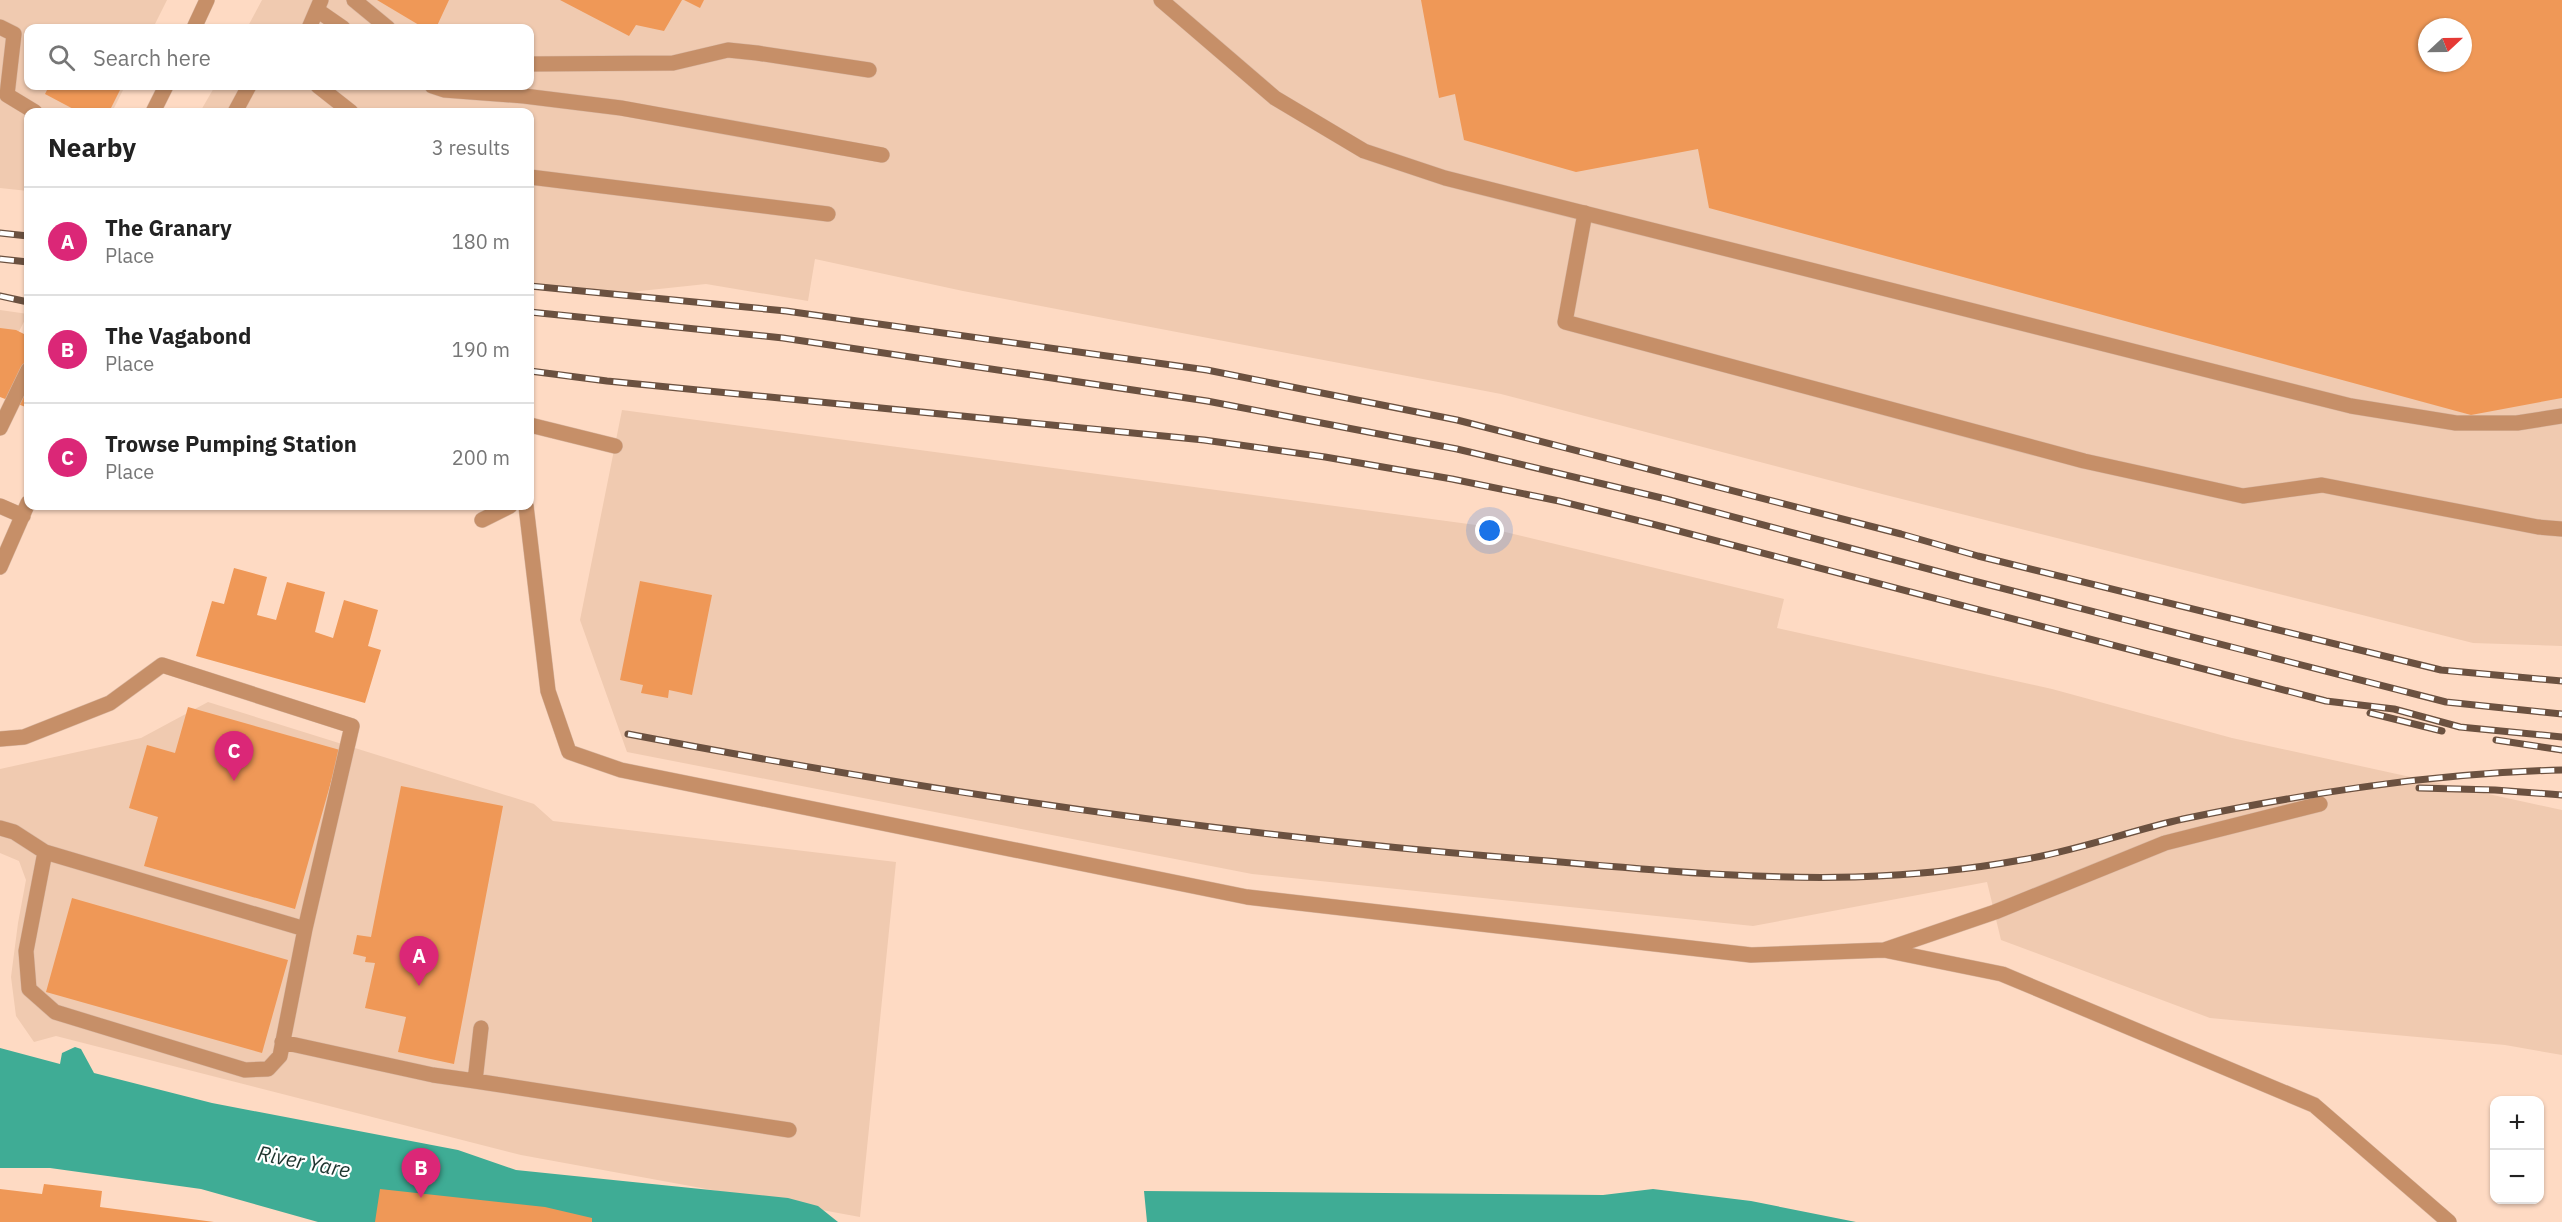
<!DOCTYPE html>
<html lang="en">
<head>
<meta charset="utf-8">
<style>
	body { margin:0; font-family:"IBM Plex Sans",sans-serif; background:#f2f2f2; color:#222 }
	.controls { position:absolute; right:18px; bottom:18px; display:grid; overflow:hidden; border-radius:12px; box-shadow:0 2px 4px #0004 }
	.controls button { width:54px; height:54px; display:grid; place-items:center; padding:0; border:0; border-bottom:2px solid #e0e0e0; background:#fff; color:#222; font:30px sans-serif }
	.compass { position:absolute; left:2418px; top:18px; width:54px; height:54px; border-radius:50%; background:#fff; box-shadow:0 2px 4px #0004; rotate:68deg }
	.you { position:absolute; left:1490px; top:531px; width:21px; height:21px; margin:-15px; border:4px solid #fff; border-radius:50%; background:#1a73e8; box-shadow:0 0 0 9px #1a73e833 }
	.badge { display:grid; place-items:center; width:39px; height:39px; border-radius:50%; background:#db2777; color:#fff; font-size:20px; font-weight:700 }
	.pin { position:absolute; translate:-50% -50px; filter:drop-shadow(0 2px 3px #0008) }
	.pin::after { content:''; position:absolute; top:32px; width:21px; height:18px; background:inherit; clip-path:polygon(0 0,100% 0,50% 100%) }
	.list { margin:0; padding:0; list-style:none }
	h2 { display:flex; justify-content:space-between; align-items:center; height:78px; margin:0; padding:0 24px; font-size:26px }
	h2 small { font-size:20px; font-weight:400; color:#767676 }
	.list li { display:grid; grid-template-columns:39px 1fr auto; gap:18px; align-items:center; box-sizing:border-box; height:108px; padding:0 24px; border-top:2px solid #e0e0e0 }
	.list b { display:block; font-size:22px; white-space:nowrap }
	.list p { margin:0; font-size:20px; white-space:nowrap; color:#767676 }
	.list em { font-size:20px; font-style:normal; color:#767676 }
	.icon { flex:none; width:33px; height:33px; fill:none; stroke:currentColor; stroke-width:2; stroke-linecap:round; stroke-linejoin:round }
	.map { position:relative; flex:none; width:2562px; height:1222px; overflow:hidden }
	.search { position:absolute; background:#fff; box-shadow:0 2px 4px #0004; left:24px; top:24px; width:510px; height:66px; display:flex; align-items:center; gap:15px; box-sizing:border-box; padding:0 21px; border-radius:12px; color:#767676; font-size:22px }
	.panel { position:absolute; background:#fff; box-shadow:0 2px 4px #0004; left:24px; top:108px; width:510px; height:402px; border-radius:12px }
	.map>svg:first-child { display:block }
</style>
</head>
<body>
<div class="map">
<svg width="2562" height="1222" viewBox="0 0 2562 1222">
	<rect width="100%" height="100%" fill="#fedac3"/>
	<path fill="#f0cab0" fill-rule="evenodd" d="M0,0H167L153,28H28V86H125L112,112H28V191L0,188Z
		M262,0H2562V646L2473,643L1882,494L1501,394L963,291L815,259L808,301L706,284L612,294L530,285V112H200L215,86H530V28H247ZM2427,27H2463V63H2427Z
		M0,310L28,314L0,368Z
		M622,410L1476,525L1784,599L1777,628L2052,689L2232,738L2562,810V1055L2505,1045L2210,1018L2001,940L1987,882L1753,926L1252,874L627,752L580,620Z
		M208,702L534,804L553,821L896,862L860,1217L521,1155L56,1036L34,1042L16,1016L11,977L18,923L26,880L19,861L0,853V769L141,738Z"/>
	<path fill="#3fac95" d="M75,1047L81,1049L94,1073L212,1103L458,1150L516,1170L788,1198L818,1206L838,1222H318L201,1189L50,1168H0V1048L60,1064L62,1053Z
		M1653,1189L1751,1201L1856,1222H1147L1144,1191L1603,1195Z"/>
	<path fill="#ef9857" fill-rule="evenodd" d="M377,0H449L436,28H424Z
		M560,0H682L664,31L636,25L629,36Z
		M684,0H704L700,8Z
		M1421,0H2562V398L2471,415L1709,208L1698,149L1576,172L1464,140L1455,94L1439,98ZM2427,27H2463V63H2427Z
		M49,86H122L109,112H79L45,94Z
		M0,328L16,330L28,336V408L0,397Z
		M234,568L267,577L257,615L276,620L287,582L325,592L315,632L333,638L344,600L378,610L368,646L381,650L365,703L196,656L212,601L224,604Z
		M640,581L712,595L692,695L669,690L668,698L641,693L643,685L620,680Z
		M188,707L340,750L295,909L144,866L158,817L129,808L147,745L175,753Z
		M401,786L503,806L454,1064L398,1052L406,1017L365,1008L375,963L365,962L366,957L353,954L357,935L371,937Z
		M72,898L288,960L262,1053L46,992Z
		M44,1184L102,1191L100,1207L214,1222H0V1189L42,1194Z
		M380,1189L545,1207L592,1218V1222H375Z"/>
	<g fill="none" stroke-linecap="round" stroke-linejoin="round">
		<g stroke="#dab8a3" stroke-width="16">
			<path id="service" d="M354,0L388,28
				M1161,0L1275,98L1364,151L1445,178L2351,406L2456,423H2517L2562,416
				M317,10L343,28
				M0,27L14,34L7,95L35,112
				M309,28L321,0
				M530,64L673,63L728,50L757,53L869,70
				M318,86L351,112
				M432,86L444,90L524,96L621,108L882,155
				M235,112L249,86
				M530,177L828,214
				M1585,213L1565,322L2084,461L2243,496L2322,485L2538,527L2562,529
				M530,425L615,446
				M0,506L23,516
				M526,506L548,691L569,752L621,770L1247,897L1751,955L1884,950L1995,912L2165,843L2320,804
				M482,520L510,506
				M0,567L28,503
				M0,739L24,737L110,703L162,665L352,726L305,929L280,1056L268,1069L245,1070L55,1012L29,989L26,951L45,852
				M0,828L14,832L45,852L305,929
				M1884,950L2002,974L2314,1105L2449,1222
				M282,1042L433,1075L475,1081L481,1028
				M475,1081L789,1130"/>
		</g>
		<g stroke="#dab8a3" stroke-width="16">
			<path id="tertiary" d="M194,28L207,0
				M153,112L166,86
				M0,428L28,370"/>
		</g>
		<use href="#service" stroke="#c68f68" stroke-width="15"/>
		<use href="#tertiary" stroke="#c68f68" stroke-width="15"/>
		<g stroke="#6b5140" stroke-width="7">
			<path id="rail" d="M0,233L28,236
				M0,259L28,262
				M530,286L786,311L1207,370L1457,420L1901,534L1978,556L2441,670L2562,681
				M0,296L28,302
				M530,312L783,338L1207,401L1457,449L1666,499L1970,580L2446,702L2562,714
				M530,371L607,381L1204,440L1325,457L1452,479L1559,501L1656,525L2326,701L2394,709L2460,727L2562,737
				M2370,713L2442,731
				M628,734C920,790 1215,834 1512,858C1626,867 1741,880 1855,877C1910,875 1967,870 2021,860C2076,851 2129,831 2183,819C2308,793 2434,773 2562,770
				M2496,740L2562,750
				M2419,788L2495,790L2562,795"/>
		</g>
		<use href="#rail" stroke="#fff" stroke-width="4.5" stroke-dasharray="14" stroke-linecap="butt"/>
	</g>
	<g text-anchor="middle" dominant-baseline="central" stroke-width="4.5" stroke-linejoin="round" paint-order="stroke">
		<g font-size="21" font-style="italic" fill="#1d352f" stroke="#fff">
			<text transform="translate(304 1161) rotate(11)">River Yare</text>
		</g>
	</g>
</svg>
<div class="controls">
<button>+</button>
<button>−</button>
</div>
<svg class="compass" viewBox="-18 -18 36 36"><path d="M0-13l5 13h-10z" fill="#e53935"/><path d="M0 13l5-13h-10z" fill="#767676"/></svg>
<div class="you"></div>
<div class="pin badge" style="left:419px;top:986px">A</div>
<div class="pin badge" style="left:421px;top:1198px">B</div>
<div class="pin badge" style="left:234px;top:781px">C</div>
<div class="search"><svg class="icon" aria-label="search" viewBox="0 0 24 24"><circle cx="10" cy="10" r="6"/><path d="M15 15l6 6"/></svg>Search here</div>
<section class="panel">
<h2>Nearby<small>3 results</small></h2>
<ul class="list">
<li><span class="badge">A</span><div><b>The Granary</b><p>Place</p></div><em>180 m</em></li>
<li><span class="badge">B</span><div><b>The Vagabond</b><p>Place</p></div><em>190 m</em></li>
<li><span class="badge">C</span><div><b>Trowse Pumping Station</b><p>Place</p></div><em>200 m</em></li>
</ul>
</section>
</div>
</body>
</html>
